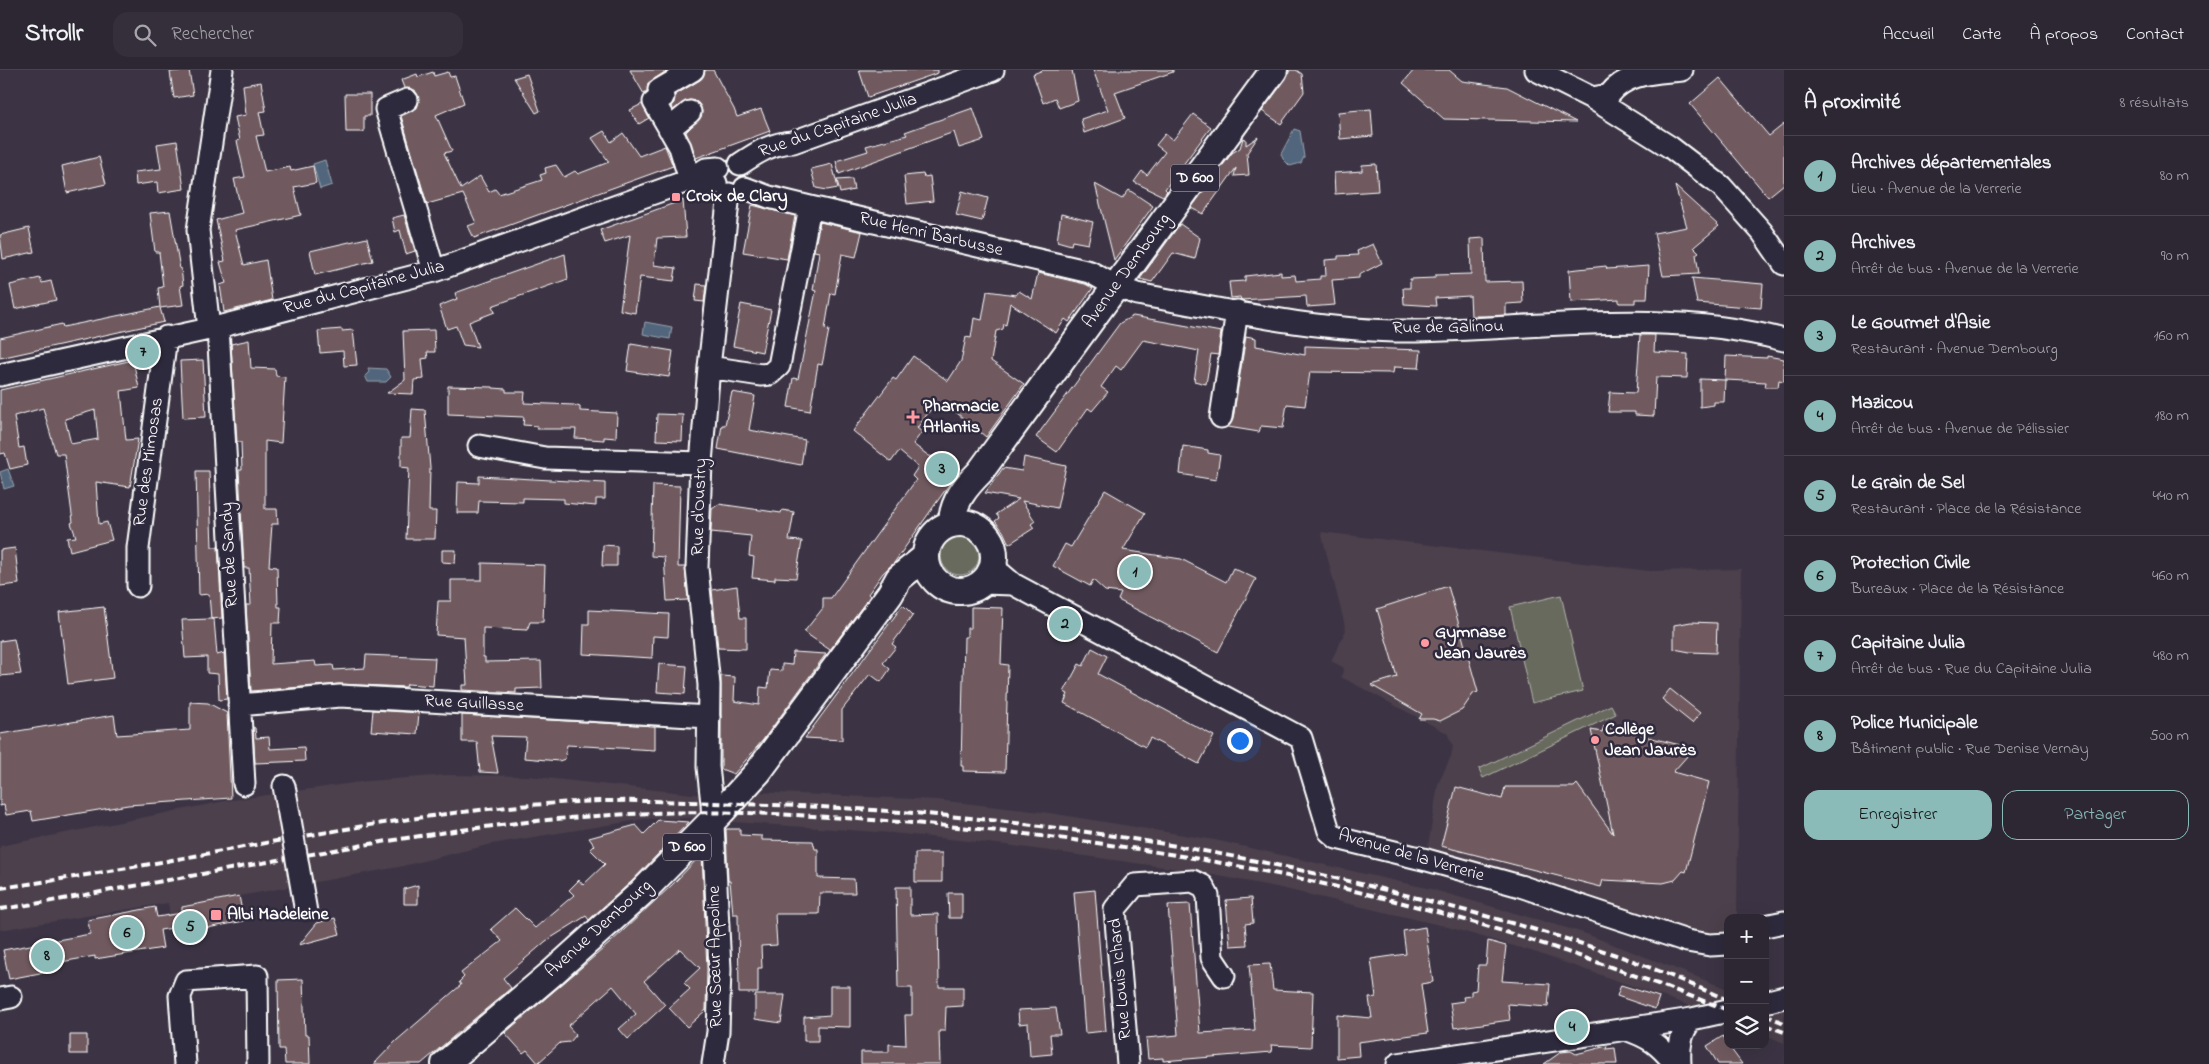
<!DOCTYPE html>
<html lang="fr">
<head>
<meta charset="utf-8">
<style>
	body { margin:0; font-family:"Indie Flower",sans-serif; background:#352f3b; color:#f1f3f6 }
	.controls { position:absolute; right:15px; bottom:15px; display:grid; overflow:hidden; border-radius:10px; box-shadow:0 5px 20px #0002 }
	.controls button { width:45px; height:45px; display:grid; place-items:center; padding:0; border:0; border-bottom:1px solid #48444e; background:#2d2733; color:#f1f3f6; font:25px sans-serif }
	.you { position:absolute; left:1239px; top:670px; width:18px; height:18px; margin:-12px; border:4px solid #fff; border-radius:50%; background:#1a73e8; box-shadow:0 0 0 8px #1a73e833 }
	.badge { display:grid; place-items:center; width:32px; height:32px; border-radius:50%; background:#8bbbb9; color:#111; font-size:16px; font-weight:700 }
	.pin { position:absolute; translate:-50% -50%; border:2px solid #fff; box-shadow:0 1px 5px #0006 }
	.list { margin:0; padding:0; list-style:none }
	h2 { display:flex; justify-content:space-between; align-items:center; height:65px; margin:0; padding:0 20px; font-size:21px }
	h2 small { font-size:16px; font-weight:400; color:#a7a5ac }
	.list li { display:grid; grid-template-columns:32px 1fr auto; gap:15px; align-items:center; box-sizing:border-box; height:80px; padding:0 20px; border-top:1px solid #48444e }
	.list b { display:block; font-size:19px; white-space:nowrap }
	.list p { margin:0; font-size:16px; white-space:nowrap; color:#a7a5ac }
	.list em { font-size:16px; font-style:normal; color:#a7a5ac }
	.actions { display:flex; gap:10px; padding:15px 20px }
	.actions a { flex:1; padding:11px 0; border:1px solid #8bbbb9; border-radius:15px; text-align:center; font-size:18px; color:#8bbbb9 }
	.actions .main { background:#8bbbb9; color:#111 }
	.icon { flex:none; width:28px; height:28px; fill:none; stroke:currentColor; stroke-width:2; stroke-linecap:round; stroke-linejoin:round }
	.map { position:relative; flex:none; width:1784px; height:994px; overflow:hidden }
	header { display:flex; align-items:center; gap:30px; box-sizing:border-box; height:70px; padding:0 25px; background:#2d2733; border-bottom:1px solid #48444e }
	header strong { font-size:24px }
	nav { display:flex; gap:28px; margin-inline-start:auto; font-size:18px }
	.search { width:350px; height:45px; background:#352f3b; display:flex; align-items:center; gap:12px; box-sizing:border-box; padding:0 18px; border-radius:15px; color:#a7a5ac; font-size:19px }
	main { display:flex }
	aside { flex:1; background:#2d2733 }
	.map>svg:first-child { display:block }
</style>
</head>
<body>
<header>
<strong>Strollr</strong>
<div class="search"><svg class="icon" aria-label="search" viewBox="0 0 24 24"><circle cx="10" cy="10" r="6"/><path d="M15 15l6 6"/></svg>Rechercher</div>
<nav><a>Accueil</a><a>Carte</a><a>À propos</a><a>Contact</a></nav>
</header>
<main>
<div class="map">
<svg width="1784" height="994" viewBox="0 0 1784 994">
	<rect width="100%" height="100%" fill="#3c3444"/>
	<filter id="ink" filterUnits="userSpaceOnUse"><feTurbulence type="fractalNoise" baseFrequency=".02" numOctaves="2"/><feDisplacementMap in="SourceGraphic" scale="10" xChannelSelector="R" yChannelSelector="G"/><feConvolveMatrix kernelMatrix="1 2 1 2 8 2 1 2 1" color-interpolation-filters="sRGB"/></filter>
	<g filter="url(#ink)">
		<path fill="#4b3f4c" d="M1321,462L1650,501L1741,499L1737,848H1728V863L1719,868L1687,865L1427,783L1438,714L1451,686L1453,676L1447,663L1341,607L1344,598L1331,591L1346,560Z
			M447,705L528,706L702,725L701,748L645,749L492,774L399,797L240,826L244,851L173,864L168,833L0,860V776L225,731L367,711Z
			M756,722L938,730L1050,743L1215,770L1431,819L1584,863L1728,919V930L1693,937L1531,881L1444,856L1276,817L1192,801L1006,775L892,763L732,752Z
			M1778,937L1784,940V973L1765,965V941Z"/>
		<path fill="#676b5d" stroke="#b3b5ae" d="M941 486a19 19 0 1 1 38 0a19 19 0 1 1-38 0Z
			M1561,525L1583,621L1532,633L1510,537Z
			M1611,635L1616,644L1483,708L1479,699Z"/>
		<path fill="#51667c" stroke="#97a3b0" d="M1294,59L1300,61L1304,87L1301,93L1290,96L1283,89L1281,84Z
			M325,90L332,115L320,119L313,94Z
			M645,252L672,257L670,269L643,264Z
			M368,298L386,299L391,307L386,312H368L365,306L369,302Z
			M8,399L14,416L4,419L0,402Z"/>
		<path fill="#6f5a5e" stroke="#fff" fill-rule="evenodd" d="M189,0L193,25L174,28L170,2Z
			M630,0H668L648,13L647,22L644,24Z
			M705,0H713L734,39L737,47L761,39L770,61L696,88L686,62L701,47L702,41L700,35L695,31L689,30L673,40L671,36L674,33L675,25L700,10Z
			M859,0H938V3L868,27Z
			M1043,0H1072L1078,31L1059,38L1055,28L1043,33L1033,4Z
			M1093,0H1173V2L1115,22L1125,48L1084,63L1081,49L1108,40Z
			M1290,0H1296L1302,4L1304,22L1281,54L1262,41L1286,9Z
			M1414,0H1449L1462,11L1507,17L1576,52L1444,49L1403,13Z
			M433,2L434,6L448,2L450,7L455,6L464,33L436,45L452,81L444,83L461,119L480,106L489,122L495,119L499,124L542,110L540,105L546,103L545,98L556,95L564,107L575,101L578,104L609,92L592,68L604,61L611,72L623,63L639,86L665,76L673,96L474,168L468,156L476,153L463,124L427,134L401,46L417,38L419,31L415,20L404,18L401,10L417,4L418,7Z
			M527,4L540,41L536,43L514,8Z
			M1720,8L1769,66L1784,54V114L1768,127L1690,34Z
			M261,12L266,41L259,42L264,65L256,66L265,102L290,97L291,101L313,96L316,113L294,117L301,145L235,160L244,195L266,190L272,230L224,242L220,215L226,213L220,192L225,191L216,150L242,143L234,109L245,107L237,71L240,70L235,47L246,45L243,15Z
			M345,24H370V46H364V62H346Z
			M642,34L649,48L639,54L630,40Z
			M973,38L984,70L959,78L954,62L839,104L836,91L868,81L866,76L907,65L905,62Z
			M1371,39L1373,66L1340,69L1338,42Z
			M1193,44L1211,57L1165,119L1167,121L1163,126L1134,112L1142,101L1147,105L1165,82L1156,75L1165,64L1173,70Z
			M1258,67L1247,83L1249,105L1234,106L1236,98L1203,144L1191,138L1232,83L1240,78L1243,68L1246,69V75Z
			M177,71L184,119L158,123L157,112L136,115L135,102L161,99L157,74Z
			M99,87L106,114L67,123L62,96Z
			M832,94L838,118L827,120L816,118L811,99Z
			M1376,94L1378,121L1335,124L1334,103L1362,101V95Z
			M923,104L924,107L930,106L933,131L907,134L904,106Z
			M852,109L854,120L840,123L837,110Z
			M1095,114L1122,129L1129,120L1153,136L1114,190Z
			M1675,116L1719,156L1694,177L1699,182L1696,184L1699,204L1663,206L1654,163L1687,157Z
			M962,121L988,128L982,151L956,145Z
			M683,130L686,167L657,168L654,195L676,198L674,211L640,207L635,243L620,240L630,165L605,173L600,160Z
			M752,135L795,146L787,189L743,182Z
			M170,141L180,199L181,198L183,215L180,216L183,235L160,238L164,252L0,288V268L62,254L63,257L160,237L158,218L163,217L159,182H155L150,143Z
			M1061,144L1093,152L1088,174L1072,171L1071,175L1057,171Z
			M404,145L415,181L406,184L400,160L395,162L392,148Z
			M820,152L862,162L856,187L842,184L835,224L831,223L825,259L829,260L822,295L818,294L810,341L788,337L793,308L798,309L816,221L813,220L819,182L814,181Z
			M1180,154L1200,168L1195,189L1173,183L1152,212L1140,209Z
			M29,158L34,182L3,189L0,165Z
			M367,168L373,191L315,205L310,181Z
			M1484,168L1485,212L1522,211L1523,233L1506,234V245L1486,246H1471L1470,226L1435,228L1436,236L1404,234L1403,218H1410V209L1435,208V205L1471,204L1470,169Z
			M1373,174L1382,193L1359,205V208L1332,210L1335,235L1307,237L1306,226L1241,230L1240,227L1231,228L1229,212L1245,211V206L1281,202V206L1295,205L1296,211L1320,209V206H1326L1325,190L1338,189V186L1358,185L1357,181Z
			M565,184L568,209L492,236L495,242L469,252L478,277L463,275L456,256L447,259L439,236L457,229L455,223Z
			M1606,196L1607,199L1649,196L1647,229H1635V233H1619V229L1571,232L1569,200Z
			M1038,203L1085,214L1093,218L1069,252L1065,249L1056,263L1010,233L1006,255L1004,254L1003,259L996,261L991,291L1024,314L986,367L952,339L951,341L937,331L917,358L922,362L913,374L929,386L949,389L950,407L953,409L894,493L883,503L868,524L870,526L830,580L804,562L823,538V528H831L916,410L912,406L918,397L899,381L891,392L853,361L893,308L896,310L913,286L948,311L961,291L966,267L971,268L974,248L982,250L987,221L1016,225L1019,221L1032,229Z
			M40,208L42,213L51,211L56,230L15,239L10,215Z
			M1692,208L1763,214L1761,238L1697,233Z
			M697,214L706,215L704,232L695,231Z
			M741,234L771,240L762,282L733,276Z
			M1133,246L1221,262L1218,285L1211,284L1206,314L1194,311L1199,281L1143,270L1121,300L1116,296L1101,317L1108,322L1092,341L1088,338L1057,382L1036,367L1120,253Z
			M342,259V261L353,260L357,295L344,296L343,281L320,283L318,261Z
			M434,260L435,282H427L428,288L422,289L424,309L414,310L413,324L387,323L405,310L403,261Z
			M1640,265H1655L1654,282L1688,284L1687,308L1656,307L1654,346L1635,345V342H1608L1610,322L1636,323Z
			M1246,266L1256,268V276L1305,285V276L1421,280L1419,298L1394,297L1393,303L1310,302L1305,336L1287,334L1283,358L1261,356L1259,362L1228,357L1233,349Z
			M249,270L251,298L275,299L276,306L285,307L281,373L265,371V439H277L278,454H272L269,496L277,497L278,537H281L280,553H272L271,594L315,591L316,596L333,595L334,600L365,598L366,585L435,588L433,616L407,614L406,617L339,614L251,621L246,535H251L249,498H244L239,400H242L241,372H237L231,274Z
			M631,274L673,281L669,307L627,301Z
			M1726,286L1767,288V286L1784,289V311L1779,310L1778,317H1765L1766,312L1725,310Z
			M133,290L139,318L121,321L126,370L138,369L130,417L96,412L99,454L107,452L112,470L70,481L67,468L76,467L71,453L73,452L64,384H56L43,338L14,346L19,378L24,377L27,395L10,399L5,383L0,384V320ZM95,340L98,369L71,374L65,349Z
			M203,290L206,347L183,348L180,291Z
			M1700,309L1725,310L1724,332H1714V335L1700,337Z
			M448,316L493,317V318L506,319V322H525L524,333L574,335L580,337V341L617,343L616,368L604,367V370L575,368L576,359H537L538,356L523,355L524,347L448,344Z
			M732,322L755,326L749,360L805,370L801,395L718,379L722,355H725Z
			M412,339L425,340L430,398L429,441H436L435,469H406L409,398L401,397V368H410Z
			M657,344L683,345L682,371L656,370Z
			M1183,376L1208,380V383L1220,385L1216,410L1180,404Z
			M1024,387L1066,396L1057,438L1022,431L1035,451L1031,454L1034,458L1009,474L1003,461L995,451L999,448L996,444L1019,429L985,423L1003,398L1022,401Z
			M196,401H209L212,477H218L222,548L211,549H214L217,585L224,583L227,629L219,630L218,604L207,603V587L185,588L182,550L211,549L209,524L199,525Z
			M479,406L605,413V429H596V436L564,433V429L523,428V432L479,431L478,443H457L458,412L479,413Z
			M653,415L680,416L678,497H685L688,530L667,531L664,487L651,486Z
			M1105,420L1145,443L1123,480L1181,489L1226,512L1233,498L1256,509L1218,582L1118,530L1121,523L1105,521L1093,510L1090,516L1053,496L1065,474L1071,477Z
			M719,434L781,443L782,440L794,442L789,470L802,471L796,508L775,507V510L752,508L754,487L749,486L751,466L711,462L712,439Z
			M603,475L617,476V496H602Z
			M15,478L19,514L0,516V480Z
			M442,480H456L455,493L442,492Z
			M482,493L545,495L543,552H530L527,560L483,558V587H485V592L541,591L542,618L516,619V623L462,620V615H467L464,567L436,565L438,531H451V510H482Z
			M737,516L740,548H746V579L718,578L712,520Z
			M1448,516L1478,622L1473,624L1462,640L1440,651L1433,649H1419L1422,644L1371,615L1397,607L1377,539Z
			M903,535L913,545L892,574L896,577L883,593L890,599L881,612L870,604L842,640V670L805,668Z
			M104,537L113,608L68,614L59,542Z
			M971,537L1003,538L1001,594L1008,595L1005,702L963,701V696H961L964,567H967V558H971Z
			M589,540L669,544L668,567L653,566L652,588L583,584L584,554H589Z
			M1691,552L1717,553L1716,583L1690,582L1674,579V555Z
			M14,569L21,604L0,606V571Z
			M1092,578L1107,586L1098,604L1214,666L1199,694L1150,668L1145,677L1064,633L1068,624L1064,622L1079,594L1083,596Z
			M793,582L826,584L763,670L734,704L721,699V606L735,607L734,631L759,635L760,617L768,618L770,600L782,601V594L792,595Z
			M659,594L687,596L685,624L657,622Z
			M1670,619L1700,643L1692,653L1662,629Z
			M190,632L208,633L227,643L231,728L128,735L33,751L31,741L6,745L4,735L0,736V664L114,645L117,665L190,660Z
			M373,640L419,643L417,664L371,661Z
			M462,645L655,656V680L567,675L565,689L559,691L524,688L526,667L491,666L498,703L480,702L477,672H462Z
			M1604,656L1680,675L1678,682L1689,684L1673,702L1709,712L1686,802L1683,801L1675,810L1663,813L1603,810L1601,817L1441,776L1456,717L1502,729L1505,717H1574L1577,714L1613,764L1591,660L1602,662Z
			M253,657L255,658L256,668L269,667L270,679L304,677L305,691L255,693Z
			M658,750L689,752L631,812L589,850L586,846L546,871L503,908L511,918L421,994H374L396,971L461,915L459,912L464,907L461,903L502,871L491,859L515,838L535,858L574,825L569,820L579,810L583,815L605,794L590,779L594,775L589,768L636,755L644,764Z
			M726,759H740V765L762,766V770L813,771L815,779H818V808L854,809L855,823H820L819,844H775L777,875L761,876L762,898H758V923H739L738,844H733L730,811H728Z
			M915,783H942V812H915Z
			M702,784L707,899L706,940L687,957L669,938L690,919L684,913L700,898L680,879L644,911L665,935L628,969L619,959L636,944L613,916L568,956L576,965L570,972L560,973L538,993L527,980L523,983L505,963L610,873L672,815Z
			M418,815V834H404V819Z
			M896,817H910V845L938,844L939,917H963V936L946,937L945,961H939L940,994H861V982H889V974L906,975L905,945H912V918H898Z
			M1095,820L1106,961L1085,963L1074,822Z
			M948,823H962V848H949Z
			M239,826L244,851L186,862L185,856L160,860L163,878L95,889V886L44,895L45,902L9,909L3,880L90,864L88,850L155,837L157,847L182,843V837Z
			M1251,828L1253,853L1245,854L1247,875L1230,876L1226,830Z
			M1190,834L1200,963L1255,960L1249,895L1270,894L1273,920L1313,922L1311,977L1271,975L1272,982L1163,991V988L1148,989L1146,968L1178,965L1168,835Z
			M335,848L340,864L299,875L317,853Z
			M1425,857L1433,912L1421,914L1428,963L1358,972L1359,986L1337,988V945L1372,948L1369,928L1376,927L1371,889L1406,884L1403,861Z
			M1488,871L1506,876L1502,911L1550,914L1548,937L1508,934L1510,950L1454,958L1450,933L1464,931L1463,927L1471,926V921L1476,920L1478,895H1486Z
			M303,909L305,965H309L310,994H285L284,979H279L278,910Z
			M1621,915L1659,927L1655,939L1617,926Z
			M830,916H850V957L818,956V971H804V947L830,945Z
			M755,925H785L781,953L755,949Z
			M1056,938L1060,964H1050L1052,984L1030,986L1028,953L1019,954L1018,940Z
			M70,965H87V984H70Z
			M1723,966L1728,975L1742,994H1718L1707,976Z
			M1607,976L1606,979L1615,978L1617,994H1544L1561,982L1571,981L1576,984Z"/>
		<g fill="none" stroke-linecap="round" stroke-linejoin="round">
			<g stroke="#fff" stroke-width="25">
				<path id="minor" d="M1536,0L1592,28L1670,77L1721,116L1762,162L1784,194
					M1592,28L1609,25C1626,2 1656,3 1682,0
					M407,30L386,39L434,201
					M669,59L690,42
					M740,94C758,82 772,73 793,72L993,0
					M690,110L680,77L654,32L663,27L659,20L693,0
					M690,110L705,115L716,113
					M745,118L769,127L810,137L1090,202L1115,216L1137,224C1226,240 1316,261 1407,261C1532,260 1661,237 1784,270
					M218,257L244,714
					M209,259L198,160L222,0
					M709,297L761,305L770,304L779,296L810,137
					M0,305L218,257L434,201L690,110L706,99L718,98
					M1221,347L1237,241
					M479,376L545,388L701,393
					M994,493L999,502L1013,514L1301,668L1329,761L1337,768L1427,790L1520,816L1687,871L1710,875L1728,874
					M982,513L1013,514
					M138,516V478L166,267
					M239,635L340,626L709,647
					M284,716L288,738
					M1765,856L1784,852
					M0,929L11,927
					M1765,932L1784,927
					M1625,959C1649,967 1659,974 1675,994
					M185,994L180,926L186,911L257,906L258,994
					M713,994L718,962L720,899L712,733L708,697L709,615L697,498L701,393L709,297L729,124
					M1128,994L1115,839L1135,815L1193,811L1203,816L1208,826L1212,888L1224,906
					M1398,994L1692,949L1728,941
					M1680,994C1679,977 1680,963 1692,949"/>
			</g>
			<g stroke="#fff" stroke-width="30">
				<path id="major" d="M926 487a34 34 0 1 1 68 0a34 34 0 1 1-68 0Z
					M952,454C952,432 966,416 980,402L1274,0
					M445,994L551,904L641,823L721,742L758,702L890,524L899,508L925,487"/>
			</g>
			<use href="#minor" stroke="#2f2a3d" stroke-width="21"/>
			<use href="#major" stroke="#2f2a3d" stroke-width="26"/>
			<path stroke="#fff" stroke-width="4" stroke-dasharray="8 4" stroke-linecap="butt" d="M0,818C187,793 370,745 559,733C630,728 701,733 771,735C990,742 1205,773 1417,828C1483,845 1548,862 1613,884C1652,897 1690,914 1728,930
				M0,839C47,833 93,823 140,815C296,788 452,754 612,745C703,739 794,744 886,751C1077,765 1266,794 1451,846C1545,872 1637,906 1728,940
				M1765,945L1784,953
				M1765,955L1784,962"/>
			<g stroke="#fff" stroke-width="25" stroke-linecap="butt">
				<path id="minor-bridge" d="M288,738L306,842"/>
			</g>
			<use href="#minor-bridge" stroke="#2f2a3d" stroke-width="21"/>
		</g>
	</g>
	<g fill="#ff9aa2" stroke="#2f2a3d" stroke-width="2">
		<rect x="671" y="122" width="10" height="10" rx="2.5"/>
		<path d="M910.5 339.5h5v5h5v5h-5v5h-5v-5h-5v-5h5z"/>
		<circle cx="1425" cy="573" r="5"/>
		<circle cx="1595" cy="670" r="5"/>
		<rect x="210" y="839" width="12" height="12" rx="2.5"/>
	</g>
	<g text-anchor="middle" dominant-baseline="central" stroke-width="5" stroke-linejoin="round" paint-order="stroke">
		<g fill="#2f2a3d" stroke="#c1bfc5" stroke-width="1">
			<rect x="1171" y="94.5" width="48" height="27" rx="4"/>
			<rect x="663" y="763.5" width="48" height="27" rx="4"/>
		</g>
		<g font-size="16" font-weight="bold" fill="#fff">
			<text x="1195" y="108">D 600</text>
			<text x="687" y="777">D 600</text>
		</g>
		<g font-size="18" fill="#fff" stroke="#2f2a3d">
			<text transform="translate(838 56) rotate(-19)">Rue du Capitaine Julia</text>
			<text transform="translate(931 165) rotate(13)">Rue Henri Barbusse</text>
			<text transform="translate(1127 201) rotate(-54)">Avenue Dembourg</text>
			<text transform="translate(364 218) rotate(-15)">Rue du Capitaine Julia</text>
			<text transform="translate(1448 258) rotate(-1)">Rue de Galinou</text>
			<text transform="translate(149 392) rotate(-82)">Rue des Mimosas</text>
			<text transform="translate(700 437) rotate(-88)">Rue d'Oustry</text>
			<text transform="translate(230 485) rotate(-93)">Rue de Sandy</text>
			<text transform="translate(474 634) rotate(3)">Rue Guillasse</text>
			<text transform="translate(1411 786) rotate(16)">Avenue de la Verrerie</text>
			<text transform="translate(599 859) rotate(-42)">Avenue Dembourg</text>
			<text transform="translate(716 887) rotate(-91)">Rue Sœur Appoline</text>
			<text transform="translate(1121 909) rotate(-95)">Rue Louis Ichard</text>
		</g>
		<g font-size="18" font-weight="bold" fill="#fff" stroke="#2f2a3d" text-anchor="start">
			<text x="686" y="127">Croix de Clary</text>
			<text x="923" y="337">Pharmacie<tspan x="923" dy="21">Atlantis</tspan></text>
			<text x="1435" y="563">Gymnase<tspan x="1435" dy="21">Jean Jaurès</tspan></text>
			<text x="1605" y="660">Collège<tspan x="1605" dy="21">Jean Jaurès</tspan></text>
			<text x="227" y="845">Albi Madeleine</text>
		</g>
	</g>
</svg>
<div class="controls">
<button>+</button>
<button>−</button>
<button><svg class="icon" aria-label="layers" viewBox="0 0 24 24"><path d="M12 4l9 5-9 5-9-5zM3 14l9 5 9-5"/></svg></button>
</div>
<div class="you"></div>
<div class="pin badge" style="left:1135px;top:502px">1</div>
<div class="pin badge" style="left:1065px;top:554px">2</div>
<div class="pin badge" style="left:942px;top:399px">3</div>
<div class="pin badge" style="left:1572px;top:957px">4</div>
<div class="pin badge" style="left:190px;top:857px">5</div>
<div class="pin badge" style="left:127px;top:863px">6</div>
<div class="pin badge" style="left:143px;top:282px">7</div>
<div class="pin badge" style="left:47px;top:886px">8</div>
</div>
<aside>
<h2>À proximité<small>8 résultats</small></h2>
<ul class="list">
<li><span class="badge">1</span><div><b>Archives départementales</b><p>Lieu · Avenue de la Verrerie</p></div><em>80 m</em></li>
<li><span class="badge">2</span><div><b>Archives</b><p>Arrêt de bus · Avenue de la Verrerie</p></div><em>90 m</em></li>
<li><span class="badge">3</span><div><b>Le Gourmet d'Asie</b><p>Restaurant · Avenue Dembourg</p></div><em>160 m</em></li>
<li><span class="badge">4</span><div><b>Mazicou</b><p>Arrêt de bus · Avenue de Pélissier</p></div><em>180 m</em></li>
<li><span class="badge">5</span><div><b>Le Grain de Sel</b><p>Restaurant · Place de la Résistance</p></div><em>440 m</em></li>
<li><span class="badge">6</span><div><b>Protection Civile</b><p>Bureaux · Place de la Résistance</p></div><em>460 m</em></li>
<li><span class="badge">7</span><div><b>Capitaine Julia</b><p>Arrêt de bus · Rue du Capitaine Julia</p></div><em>480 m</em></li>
<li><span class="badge">8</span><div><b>Police Municipale</b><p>Bâtiment public · Rue Denise Vernay</p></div><em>500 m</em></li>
</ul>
<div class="actions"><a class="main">Enregistrer</a><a>Partager</a></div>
</aside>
</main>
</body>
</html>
